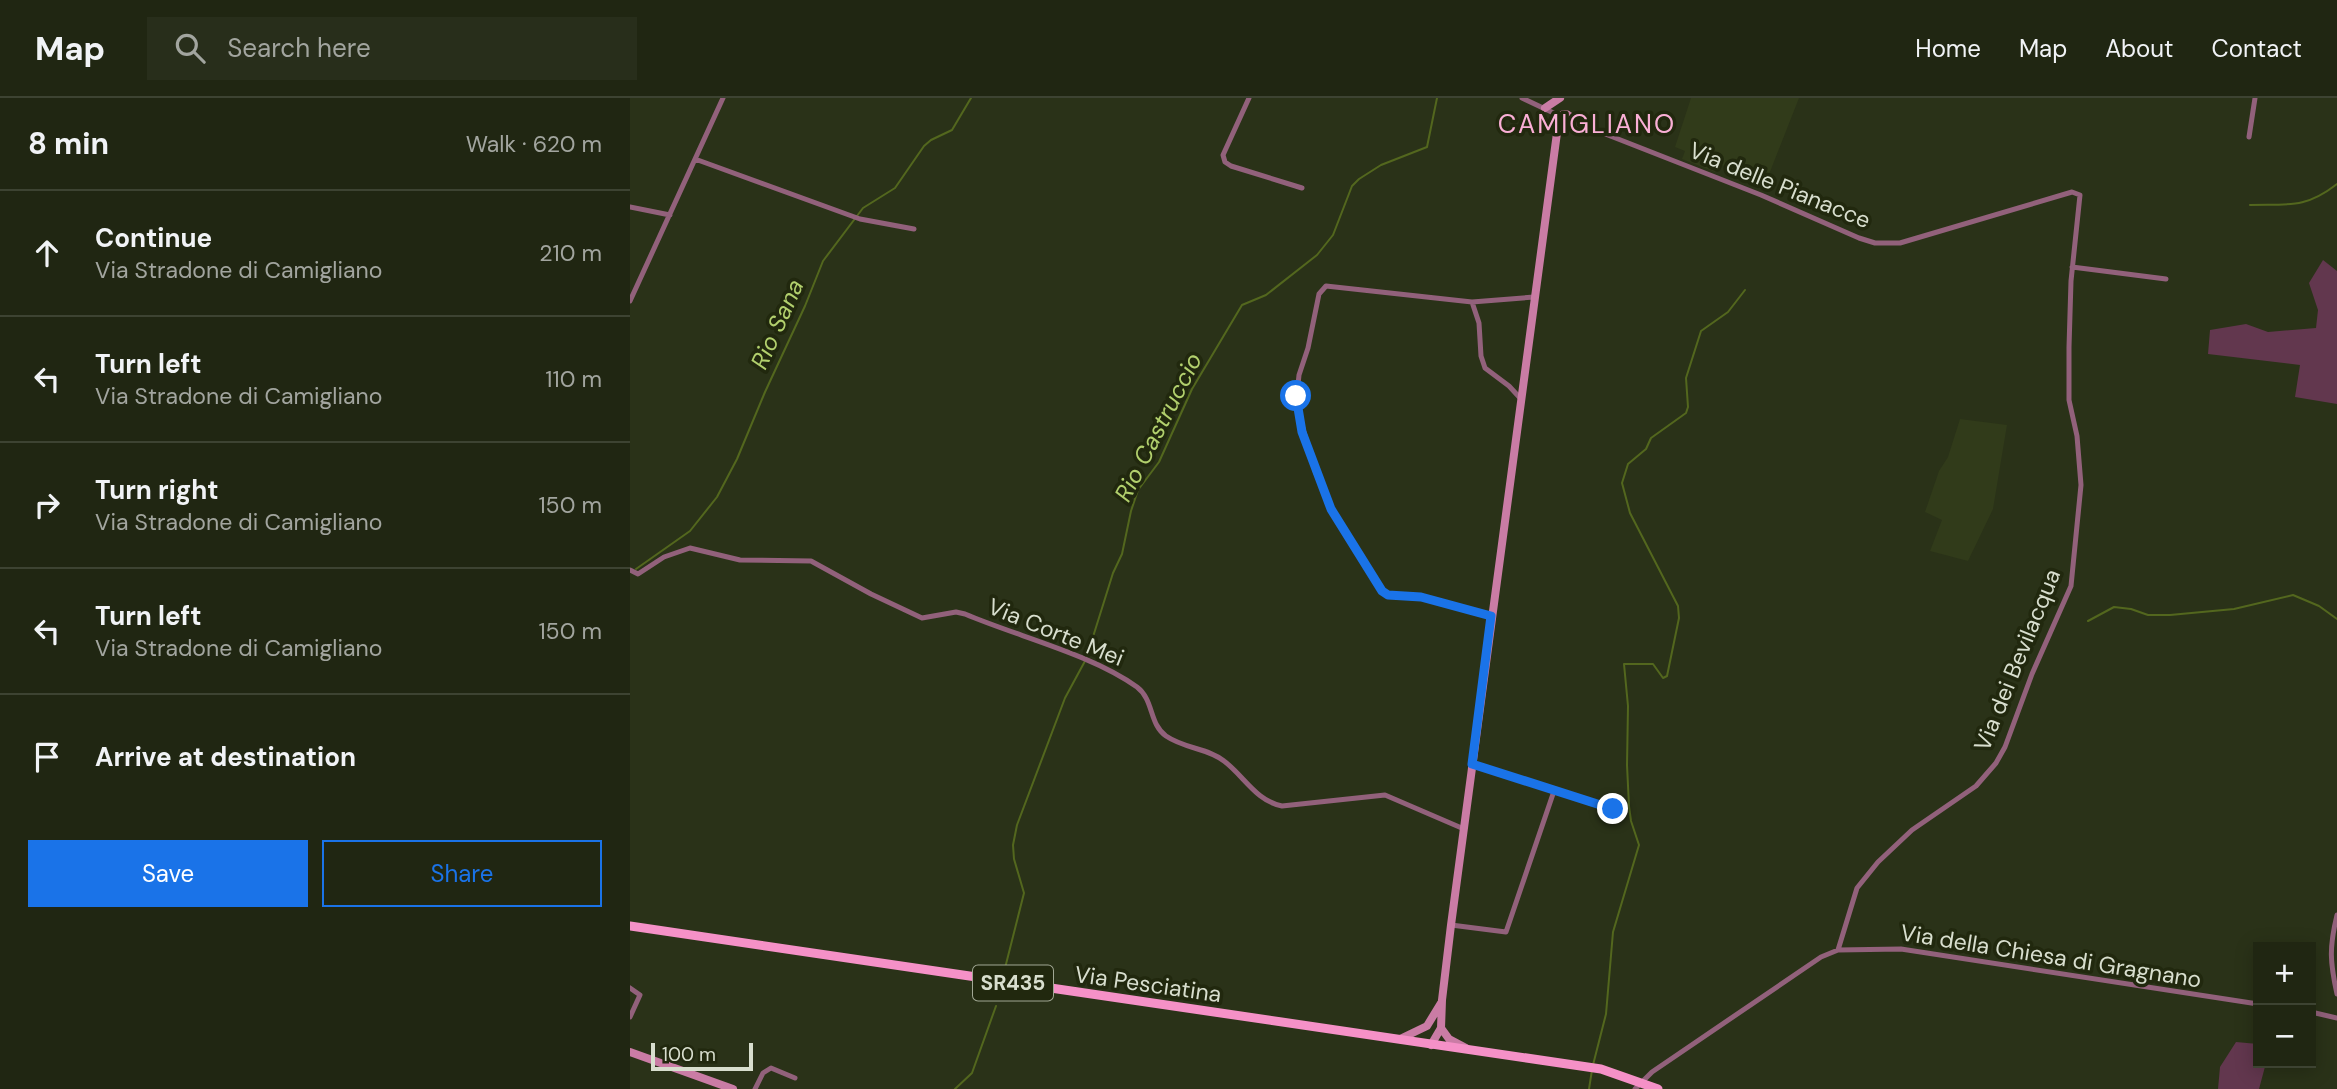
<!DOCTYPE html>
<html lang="en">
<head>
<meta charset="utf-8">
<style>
	body { margin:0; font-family:"DM Sans",sans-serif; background:#282e1b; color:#f1f3f6 }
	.controls { position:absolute; right:21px; bottom:21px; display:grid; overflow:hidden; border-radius:0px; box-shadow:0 4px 18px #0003 }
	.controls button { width:63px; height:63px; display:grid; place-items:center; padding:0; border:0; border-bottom:2px solid #3d4332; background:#202612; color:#f1f3f6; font:35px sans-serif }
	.scale { position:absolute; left:21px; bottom:18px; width:102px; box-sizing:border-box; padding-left:7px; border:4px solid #d8dece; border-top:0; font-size:19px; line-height:24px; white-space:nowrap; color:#d8dece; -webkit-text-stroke:5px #21280e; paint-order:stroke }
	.stop { position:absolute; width:21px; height:21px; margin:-16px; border:5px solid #1a73e8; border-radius:50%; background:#fff }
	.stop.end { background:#1a73e8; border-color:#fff; box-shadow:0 2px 7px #0008 }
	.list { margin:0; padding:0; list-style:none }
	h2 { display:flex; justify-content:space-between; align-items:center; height:91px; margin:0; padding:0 28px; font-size:30px }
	h2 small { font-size:23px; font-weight:400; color:#a2a59f }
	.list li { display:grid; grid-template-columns:46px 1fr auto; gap:21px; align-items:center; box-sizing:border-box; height:126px; padding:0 28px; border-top:2px solid #3d4332 }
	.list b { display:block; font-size:26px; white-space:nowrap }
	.list p { margin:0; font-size:23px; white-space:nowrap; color:#a2a59f }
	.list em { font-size:23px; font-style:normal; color:#a2a59f }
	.actions { display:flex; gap:14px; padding:21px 28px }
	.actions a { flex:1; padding:16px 0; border:2px solid #1a73e8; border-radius:0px; text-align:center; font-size:24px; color:#1a73e8 }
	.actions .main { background:#1a73e8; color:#fff }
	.icon { flex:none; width:38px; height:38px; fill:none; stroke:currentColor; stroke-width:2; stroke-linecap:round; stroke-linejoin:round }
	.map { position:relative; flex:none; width:1707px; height:991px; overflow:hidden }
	header { display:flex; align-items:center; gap:42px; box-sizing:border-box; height:98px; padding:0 35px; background:#202612; border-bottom:2px solid #3d4332 }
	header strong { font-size:33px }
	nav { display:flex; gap:38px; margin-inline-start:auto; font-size:24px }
	.search { width:490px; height:63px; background:#282e1b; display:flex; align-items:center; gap:18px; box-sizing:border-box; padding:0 24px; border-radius:0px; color:#a2a59f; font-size:26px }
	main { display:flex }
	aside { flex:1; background:#202612 }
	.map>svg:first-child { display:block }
</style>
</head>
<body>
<header>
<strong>Map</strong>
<div class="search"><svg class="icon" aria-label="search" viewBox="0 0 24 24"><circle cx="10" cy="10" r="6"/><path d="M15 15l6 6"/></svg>Search here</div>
<nav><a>Home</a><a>Map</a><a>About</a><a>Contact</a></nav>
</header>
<main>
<aside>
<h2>8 min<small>Walk · 620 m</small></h2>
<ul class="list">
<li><svg class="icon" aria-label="ahead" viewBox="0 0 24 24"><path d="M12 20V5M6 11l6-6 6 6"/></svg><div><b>Continue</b><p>Via Stradone di Camigliano</p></div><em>210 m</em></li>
<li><svg class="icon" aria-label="left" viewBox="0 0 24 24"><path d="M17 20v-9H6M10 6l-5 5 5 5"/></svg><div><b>Turn left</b><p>Via Stradone di Camigliano</p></div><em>110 m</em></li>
<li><svg class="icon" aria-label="right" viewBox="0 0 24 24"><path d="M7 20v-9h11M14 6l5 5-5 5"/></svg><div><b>Turn right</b><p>Via Stradone di Camigliano</p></div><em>150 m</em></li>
<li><svg class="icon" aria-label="left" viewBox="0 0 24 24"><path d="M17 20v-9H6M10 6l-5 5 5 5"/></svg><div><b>Turn left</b><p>Via Stradone di Camigliano</p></div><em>150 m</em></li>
<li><svg class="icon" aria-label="arrive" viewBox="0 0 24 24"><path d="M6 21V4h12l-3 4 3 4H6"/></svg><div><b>Arrive at destination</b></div></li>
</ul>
<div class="actions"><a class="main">Save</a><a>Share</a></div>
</aside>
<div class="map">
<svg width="1707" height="991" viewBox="0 0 1707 991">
	<rect width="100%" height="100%" fill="#2a3218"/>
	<path fill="#313b1a" d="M1061,0H1169L1136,84L1089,66L1085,74L1052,61L1055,53L1045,49Z
		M1330,321L1377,327L1363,411L1338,463L1300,453L1312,422L1295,414L1309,373L1318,359Z"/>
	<path fill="#62374e" d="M1693,162L1707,173V306L1665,299L1670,267L1578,256L1580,232L1616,226L1638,234L1686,230L1688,212L1679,185Z
		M1606,944L1628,946V965H1636L1629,991H1588L1590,969Z"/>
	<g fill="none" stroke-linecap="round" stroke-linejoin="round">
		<path stroke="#53671e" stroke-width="2" d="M1620,107C1658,106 1675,111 1707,86
			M6,471L60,433L87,399L107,361L135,294L175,208L193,163L233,110L265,90L294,48L301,42L322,32L341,0
			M1458,523L1484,509L1501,511L1518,517H1540L1604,511L1663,497L1689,508L1707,521
			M457,558L483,475L492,456L501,413L508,392L529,364L562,291L612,207L636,197L687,157L703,137L722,88L729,81L751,67L797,49L807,0
			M373,878L394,795L384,761L383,747L387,727L435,600L455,563
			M963,967L976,916L983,834L1009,747L1001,723L999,708L997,667L998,608L994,566H1023L1033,580L1037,578L1049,520L1048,508L1000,415L992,385L998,366L1016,351L1021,340L1056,315L1058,309L1056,280L1071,233L1098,214L1115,192
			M325,991L342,975L366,908
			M959,991L962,972"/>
		<path stroke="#92617b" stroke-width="5" d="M619,0L593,57L595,64L601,68L672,90
			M892,0L930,18
			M940,18L960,30L1131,97L1229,140L1245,145H1270L1442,94L1450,97L1441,183L1439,249V302L1447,338L1451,387L1441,488L1402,576L1375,649L1366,665L1346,688L1282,732L1248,764L1227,790L1208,852
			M939,26L953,29
			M1619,39L1625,0
			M65,61L230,121L284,131
			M0,109L40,117
			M1442,169L1536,181
			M0,203L93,0
			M842,204L849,225L851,258L855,270L879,288L891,301
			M0,472L8,476L34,459L60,450L110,462L181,463L241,496L292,520L326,514L335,516C389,539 461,556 507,589C524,602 519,626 536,638C555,651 578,650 594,663C614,678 626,703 652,708L755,697L834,731
			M861,518L791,499L758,497L752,493L744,483L732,458L725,452L701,411L685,373L666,306L669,277L678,250L689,196L696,188L842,204L904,199
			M842,666L983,711
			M1707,817C1699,850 1700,864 1707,896
			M821,827L876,834L924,693
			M0,890L10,897L0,919
			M1681,914L1707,920
			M125,991L133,975L141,970L165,980
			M1005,991L1022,974L1191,859L1208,852L1271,851L1628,906"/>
		<path stroke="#ca7ca5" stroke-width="8" d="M915,10L930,0
			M929 22a6 6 0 1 1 12 0a6 6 0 1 1-12 0Z
			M811,930L819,941L836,950
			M770,941L797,928L811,905
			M801,947L811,930L812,902L821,827L929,20
			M0,954L103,991"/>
		<path stroke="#f591c7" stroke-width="9" d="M0,828L971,971L1028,991"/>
	</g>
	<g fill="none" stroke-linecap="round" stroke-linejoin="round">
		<path stroke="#1a73e8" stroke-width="9" d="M666,298L672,334L701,411L752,493L758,497L791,499L861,518L842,666L983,711"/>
	</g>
	<g text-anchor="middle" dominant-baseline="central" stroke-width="7" stroke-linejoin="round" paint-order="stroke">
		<rect fill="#21280e" stroke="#a1a794" stroke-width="2" x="343" y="867.5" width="80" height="35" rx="5"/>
		<g font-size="21" font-weight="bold" fill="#d8dece">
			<text x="383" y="885">SR435</text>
		</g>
		<g font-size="23" fill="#d8dece" stroke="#21280e">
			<text transform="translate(1150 87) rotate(22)">Via delle Pianacce</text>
			<text transform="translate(426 534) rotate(22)">Via Corte Mei</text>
			<text transform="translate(1387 562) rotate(-68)">Via dei Bevilacqua</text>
			<text transform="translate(1421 858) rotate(9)">Via della Chiesa di Gragnano</text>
			<text transform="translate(518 886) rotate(8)">Via Pesciatina</text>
		</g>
		<g font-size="24" font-style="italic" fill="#b2d06d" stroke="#21280e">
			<text transform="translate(147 226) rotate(-66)">Rio Sana</text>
			<text transform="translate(528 329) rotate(-63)">Rio Castruccio</text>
		</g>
		<g font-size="26" letter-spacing="2" fill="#faafd6" stroke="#21280e">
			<text x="957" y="26">CAMIGLIANO</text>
		</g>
	</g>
</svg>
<div class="controls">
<button>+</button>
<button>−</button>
</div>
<div class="scale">100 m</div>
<div class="stop" style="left:666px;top:298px"></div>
<div class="stop end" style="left:983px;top:711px"></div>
</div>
</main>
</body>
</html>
